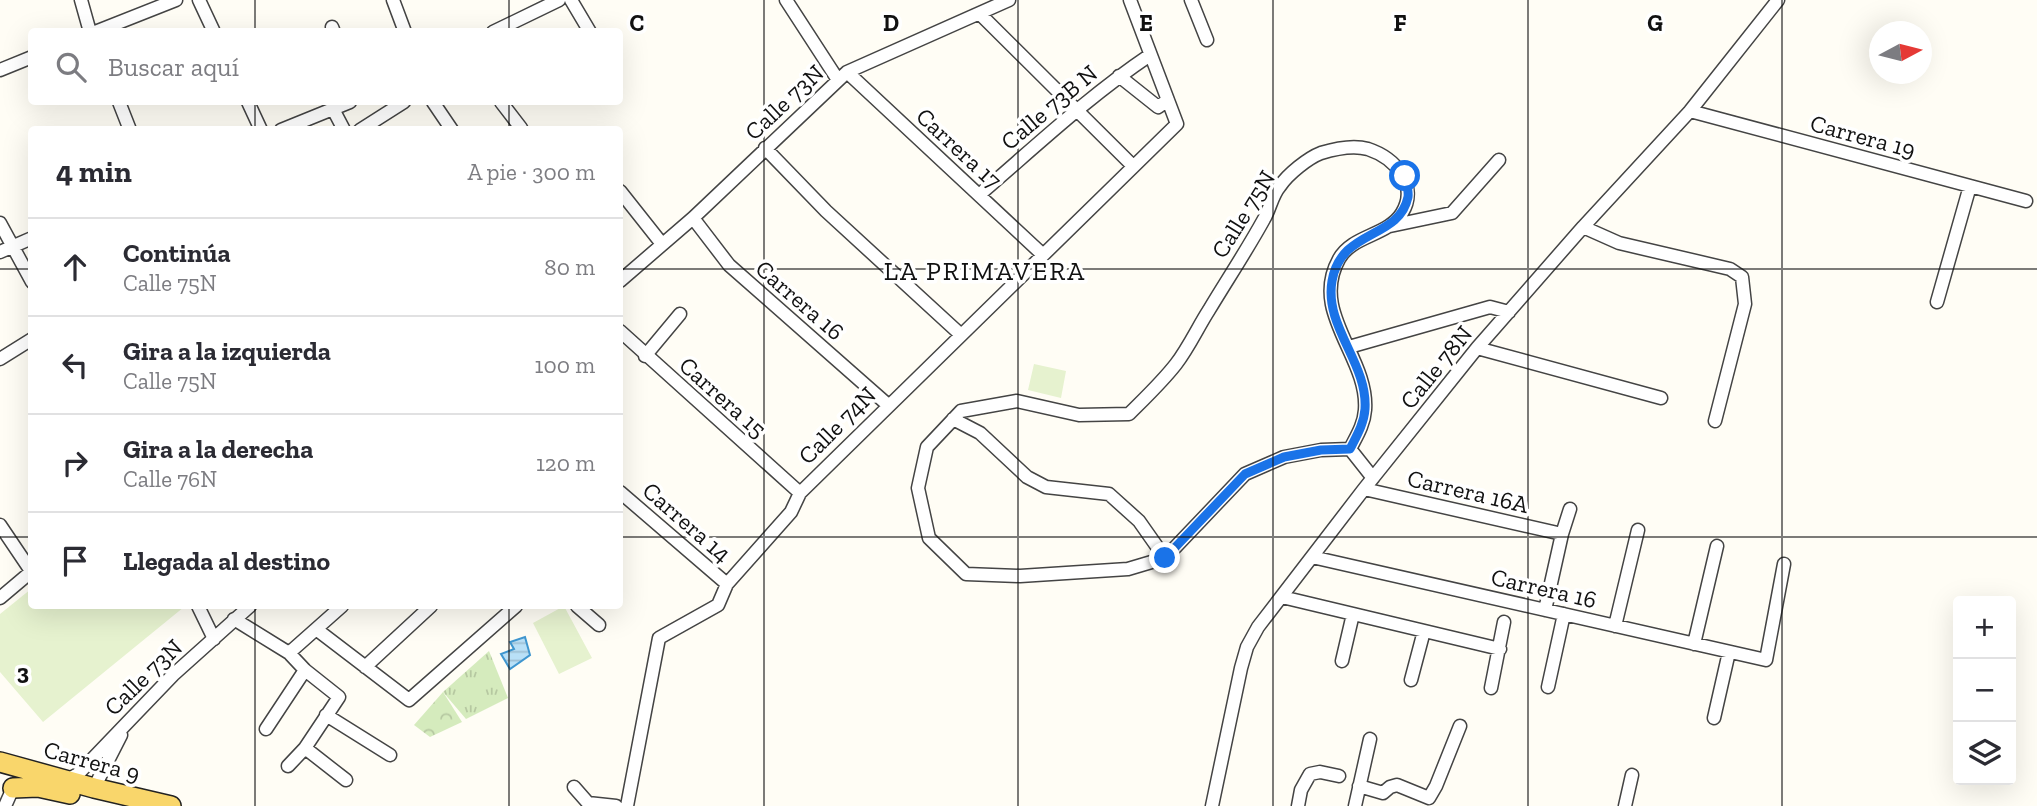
<!DOCTYPE html>
<html lang="es">
<head>
<meta charset="utf-8">
<style>
	body { margin:0; font-family:"Zilla Slab",serif; background:#f2f2f3; color:#2b2b33 }
	.controls { position:absolute; right:21px; bottom:21px; display:grid; overflow:hidden; border-radius:7px; box-shadow:0 7px 28px #0002 }
	.controls button { width:63px; height:63px; display:grid; place-items:center; padding:0; border:0; border-bottom:2px solid #e1e1e2; background:#fff; color:#2b2b33; font:35px sans-serif }
	.compass { position:absolute; left:1869px; top:21px; width:63px; height:63px; border-radius:50%; background:#fff; box-shadow:0 7px 28px #0002; rotate:83deg }
	.stop { position:absolute; width:21px; height:21px; margin:-16px; border:5px solid #1a73e8; border-radius:50%; background:#fff }
	.stop.end { background:#1a73e8; border-color:#fff; box-shadow:0 2px 7px #0008 }
	.list { margin:0; padding:0; list-style:none }
	h2 { display:flex; justify-content:space-between; align-items:center; height:91px; margin:0; padding:0 28px; font-size:30px }
	h2 small { font-size:23px; font-weight:400; color:#7c7c81 }
	.list li { display:grid; grid-template-columns:46px 1fr auto; gap:21px; align-items:center; box-sizing:border-box; height:98px; padding:0 28px; border-top:2px solid #e1e1e2 }
	.list b { display:block; font-size:26px; white-space:nowrap }
	.list p { margin:0; font-size:23px; white-space:nowrap; color:#7c7c81 }
	.list em { font-size:23px; font-style:normal; color:#7c7c81 }
	.icon { flex:none; width:38px; height:38px; fill:none; stroke:currentColor; stroke-width:2; stroke-linecap:round; stroke-linejoin:round }
	.map { position:relative; flex:none; width:2037px; height:806px; overflow:hidden }
	.search { position:absolute; background:#fff; box-shadow:0 7px 28px #0002; left:28px; top:28px; width:595px; height:77px; display:flex; align-items:center; gap:18px; box-sizing:border-box; padding:0 24px; border-radius:7px; color:#7c7c81; font-size:26px }
	.panel { position:absolute; background:#fff; box-shadow:0 7px 28px #0002; left:28px; top:126px; width:595px; height:483px; border-radius:7px }
	.map>svg:first-child { display:block }
</style>
</head>
<body>
<div class="map">
<svg width="2037" height="806" viewBox="0 0 2037 806">
	<defs>
		<pattern id="grass-tufts" width="24" height="20" patternUnits="userSpaceOnUse" patternTransform="scale(1.75)"><rect width="24" height="20" fill="#d5ebbd"/><path d="M3 7l-1-3M5 7V3M7 7l1-3M15 17l-1-3M17 17v-4M19 17l1-3" fill="none" stroke="#b6c8a1"/></pattern>
		<pattern id="park-crowns" width="20" height="18" patternUnits="userSpaceOnUse" patternTransform="scale(1.75)"><rect width="20" height="18" fill="#d5ebbd"/><path d="M2 6a3 3 0 1 1 6 0M12 15a3 3 0 1 1 6 0" fill="none" stroke="#b6c8a1"/></pattern>
		<pattern id="water-rules" width="6" height="5" patternUnits="userSpaceOnUse" patternTransform="scale(1.75)"><rect width="6" height="5" fill="#b9e0f7"/><path d="M0 2.5h6" fill="none" stroke="#9ebfd3"/></pattern>
	</defs>
	<rect width="100%" height="100%" fill="#fffdf5"/>
	<path fill="url(#grass-tufts)" d="M489,651L508,698L466,719L443,692Z"/>
	<path fill="url(#park-crowns)" d="M443,692L462,722L430,737L414,725Z"/>
	<path fill="#e6f2cf" d="M1034,364L1066,371L1061,398L1028,390Z
		M31,589L32,606L184,607L43,722L0,672V614Z
		M564,606L592,658L559,674L533,623Z"/>
	<path fill="url(#water-rules)" stroke="#3f96cf" stroke-width="2" d="M525,637L530,655L510,669L501,654L514,649L510,642Z"/>
	<g fill="none" stroke-linecap="round" stroke-linejoin="round">
		<g stroke="#444" stroke-width="15">
			<path id="street" d="M81,0L90,32
				M199,0L214,32
				M393,0L405,32
				M571,0L590,32
				M786,0L838,80
				M1191,0L1207,40
				M980,14L1133,166
				M332,27L334,32
				M95,32L176,0
				M493,32L559,0
				M0,70L32,57
				M847,72L1042,254
				M1119,76L1158,107L1168,100
				M119,102L130,130
				M248,102L261,130
				M433,102L452,130
				M501,102L521,128
				M333,109L344,130
				M1690,111L2026,201
				M281,130L350,102
				M360,130L404,102
				M765,148L826,211L960,334
				M620,191L662,244
				M979,195C1035,147 1089,96 1150,55
				M693,218L729,265L888,405
				M0,223L32,282
				M1390,226L1452,213L1499,160
				M1583,227L1619,243L1730,269L1742,277L1745,304L1715,421
				M0,252L32,238
				M620,281L693,218L847,72L1009,0
				M1937,302L1970,186
				M620,331L800,493
				M1349,347L1490,307L1509,312
				M1477,348L1661,398
				M645,356L680,314
				M0,359L32,339
				M953,419L980,433L1027,477L1046,487L1109,494L1139,521L1165,558
				M1350,449L1321,450L1284,457L1245,474L1165,558L1128,569L1020,576L966,574L929,538L918,488L927,447L961,411L1017,401L1079,415L1129,414C1145,398 1162,382 1176,364C1189,347 1198,327 1209,310C1227,280 1247,250 1264,219C1270,209 1272,195 1280,186C1288,174 1308,158 1321,153C1334,149 1354,145 1368,149C1395,158 1419,185 1402,213C1388,236 1352,235 1339,259C1309,313 1369,357 1365,410C1364,425 1356,437 1350,449L1373,478
				M1364,489L1562,534
				M620,492L727,584
				M0,525L31,571
				M1312,557L1766,660L1784,564
				M1282,597L1500,649
				M0,598L32,571
				M198,606L214,639
				M577,606L599,625
				M1545,610L1562,534L1570,509
				M234,619L289,653L305,670L339,697L305,748L288,766
				M1615,626L1638,530
				M316,629L409,700L516,606
				M1694,644L1717,546
				M289,653L342,606
				M1342,661L1353,614
				M365,667L431,606
				M1411,680L1424,631
				M1548,687L1564,614
				M1491,688L1504,622
				M326,715L390,755
				M1714,718L1729,652
				M266,729L305,670
				M305,748L346,780
				M67,780L78,774L173,675L250,606
				M1359,786L1383,793L1390,787L1397,785L1429,798L1436,786L1460,726
				M574,787L588,803L616,806
				M94,788L121,735
				M5,806L13,788
				M627,806L659,638L718,605L727,584L791,512L800,493L1177,124L1130,0
				M1212,806L1241,668L1247,647L1258,627L1364,489L1477,348L1583,227L1690,111L1778,0
				M1298,806L1301,790L1310,774L1320,772L1339,776
				M1355,806L1370,739
				M1625,806L1632,775"/>
		</g>
		<g stroke="#222" stroke-width="22">
			<path id="primary" d="M0,762L94,788L171,806
				M13,788L38,787L70,794"/>
		</g>
		<use href="#street" stroke="#fff" stroke-width="12"/>
		<use href="#primary" stroke="#f9d66b" stroke-width="19"/>
	</g>
	<g fill="none" stroke-linecap="round" stroke-linejoin="round">
		<path stroke="#1a73e8" stroke-width="9" d="M1165,558L1245,474L1284,457L1321,450L1350,449C1356,437 1364,424 1365,409C1368,363 1324,327 1332,281C1341,228 1399,240 1408,197C1409,191 1406,182 1405,176"/>
	</g>
	<path fill="none" stroke="#111" stroke-width="2" stroke-opacity="0.55" d="M255,0V32M509,0V32M764,0V806M1018,0V806M1273,0V806M1528,0V806M1782,0V806M255,102V130M509,102V130M0,269H32M620,269H2037M0,537H32M620,537H2037M255,606V806M509,606V806"/>
	<g text-anchor="middle" dominant-baseline="central" stroke-width="7" stroke-linejoin="round" paint-order="stroke">
		<g font-size="24" fill="#111" stroke="#fff">
			<text transform="translate(784 102) rotate(-43)">Calle 73N</text>
			<text transform="translate(1049 107) rotate(-40)">Calle 73B N</text>
			<text transform="translate(1863 136) rotate(15)">Carrera 19</text>
			<text transform="translate(959 148) rotate(43)">Carrera 17</text>
			<text transform="translate(1243 214) rotate(-58)">Calle 75N</text>
			<text transform="translate(800 300) rotate(41)">Carrera 16</text>
			<text transform="translate(1436 367) rotate(-51)">Calle 78N</text>
			<text transform="translate(723 397) rotate(42)">Carrera 15</text>
			<text transform="translate(837 425) rotate(-45)">Calle 74N</text>
			<text transform="translate(1468 491) rotate(13)">Carrera 16A</text>
			<text transform="translate(687 522) rotate(41)">Carrera 14</text>
			<text transform="translate(1544 588) rotate(13)">Carrera 16</text>
			<text transform="translate(143 677) rotate(-44)">Calle 73N</text>
			<text transform="translate(92 761) rotate(15)">Carrera 9</text>
		</g>
		<g font-size="26" letter-spacing="2" fill="#111" stroke="#fff">
			<text x="985" y="271">LA PRIMAVERA</text>
		</g>
	</g>
	<g font-size="23" text-anchor="middle" font-weight="bold" fill="#111" stroke="#fff" stroke-width="7" stroke-linejoin="round" paint-order="stroke">
		<text x="637" y="31">C</text>
		<text x="891" y="31">D</text>
		<text x="1146" y="31">E</text>
		<text x="1400" y="31">F</text>
		<text x="1655" y="31">G</text>
		<text x="23" y="680">3</text>
	</g>
</svg>
<div class="controls">
<button>+</button>
<button>−</button>
<button><svg class="icon" aria-label="layers" viewBox="0 0 24 24"><path d="M12 4l9 5-9 5-9-5zM3 14l9 5 9-5"/></svg></button>
</div>
<svg class="compass" viewBox="-18 -18 36 36"><path d="M0-13l5 13h-10z" fill="#e53935"/><path d="M0 13l5-13h-10z" fill="#7c7c81"/></svg>
<div class="stop" style="left:1405px;top:176px"></div>
<div class="stop end" style="left:1165px;top:558px"></div>
<div class="search"><svg class="icon" aria-label="search" viewBox="0 0 24 24"><circle cx="10" cy="10" r="6"/><path d="M15 15l6 6"/></svg>Buscar aquí</div>
<section class="panel">
<h2>4 min<small>A pie · 300 m</small></h2>
<ul class="list">
<li><svg class="icon" aria-label="ahead" viewBox="0 0 24 24"><path d="M12 20V5M6 11l6-6 6 6"/></svg><div><b>Continúa</b><p>Calle 75N</p></div><em>80 m</em></li>
<li><svg class="icon" aria-label="left" viewBox="0 0 24 24"><path d="M17 20v-9H6M10 6l-5 5 5 5"/></svg><div><b>Gira a la izquierda</b><p>Calle 75N</p></div><em>100 m</em></li>
<li><svg class="icon" aria-label="right" viewBox="0 0 24 24"><path d="M7 20v-9h11M14 6l5 5-5 5"/></svg><div><b>Gira a la derecha</b><p>Calle 76N</p></div><em>120 m</em></li>
<li><svg class="icon" aria-label="arrive" viewBox="0 0 24 24"><path d="M6 21V4h12l-3 4 3 4H6"/></svg><div><b>Llegada al destino</b></div></li>
</ul>
</section>
</div>
</body>
</html>
